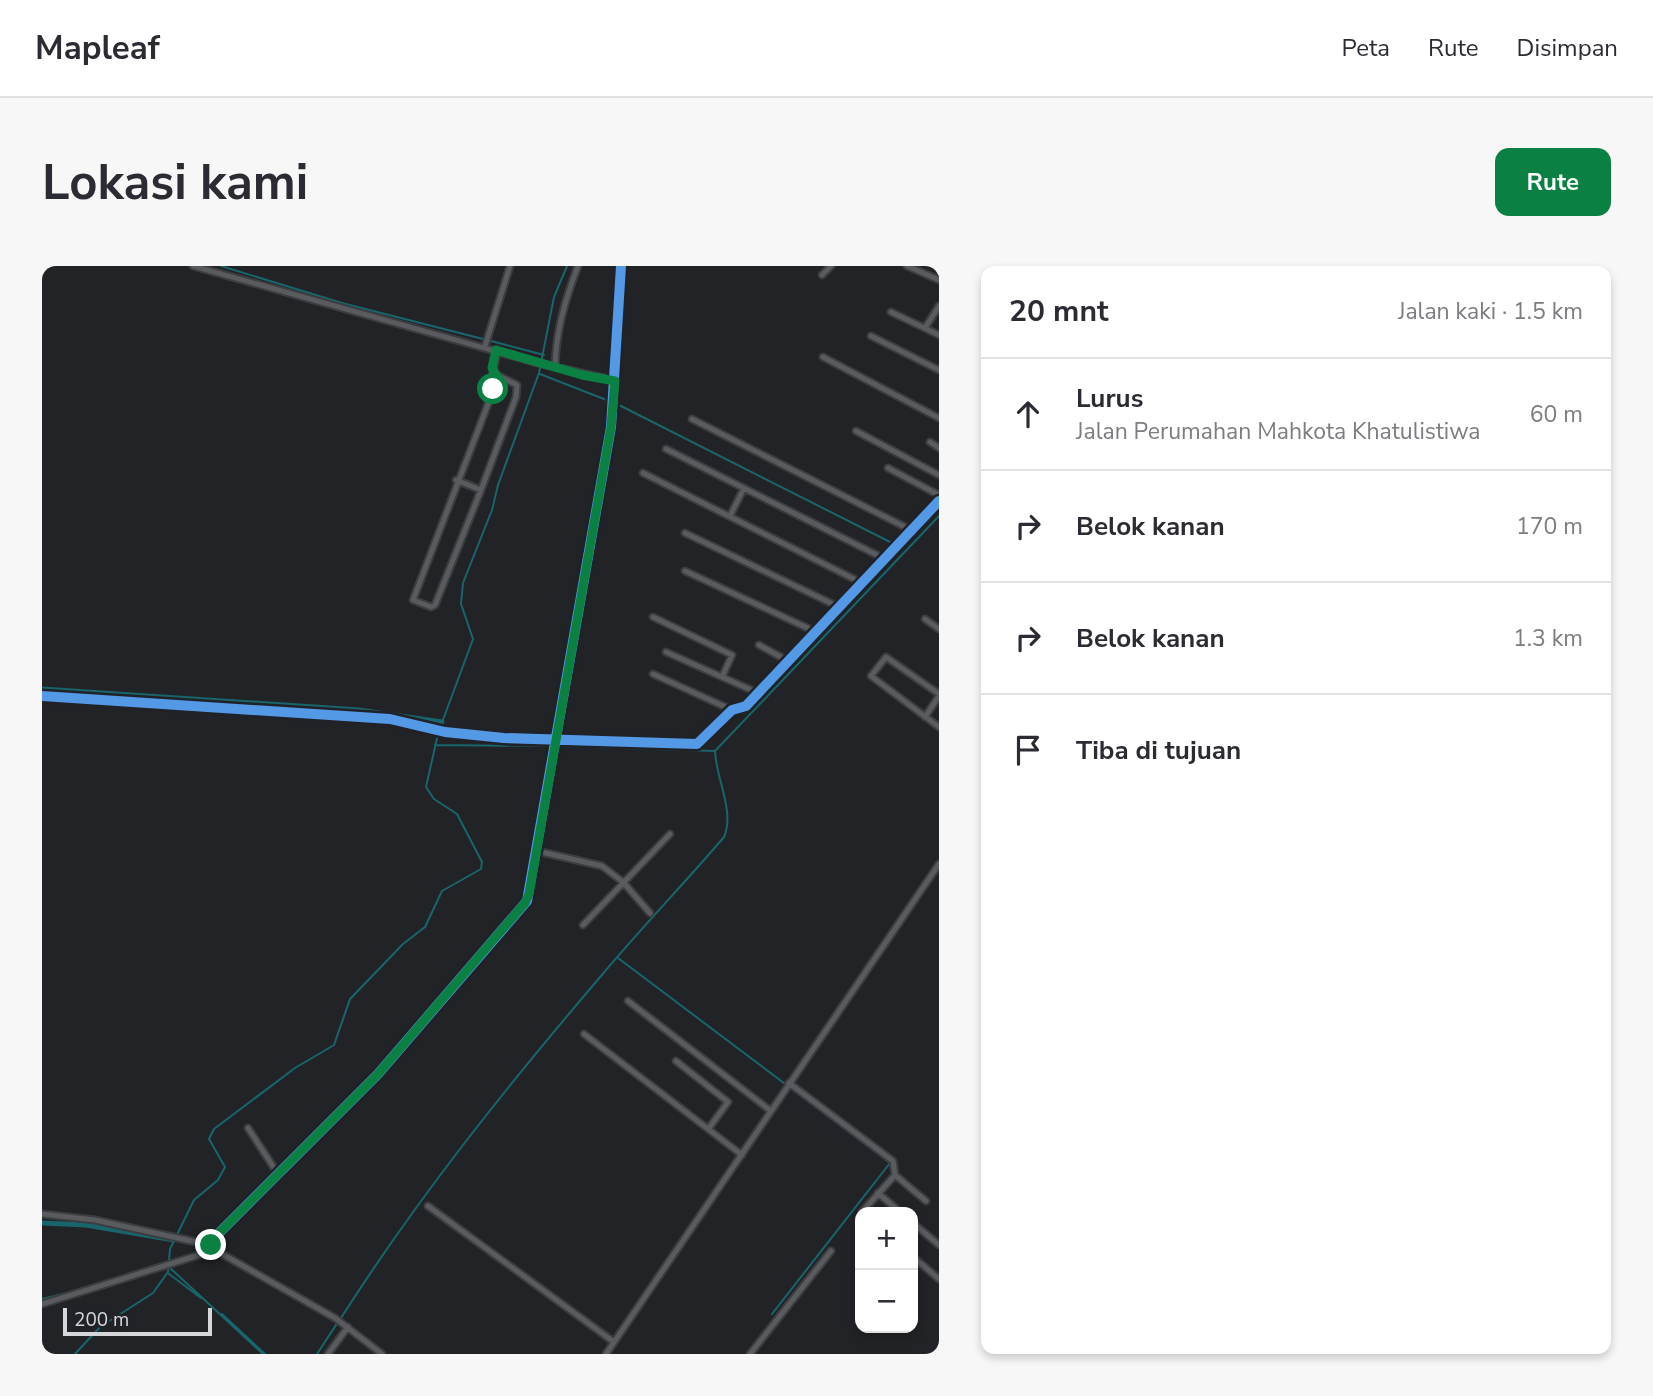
<!DOCTYPE html>
<html lang="id">
<head>
<meta charset="utf-8">
<style>
	body { margin:0; font-family:"Nunito Sans",sans-serif; background:#f7f7f7; color:#2b2b33 }
	.controls { position:absolute; right:21px; bottom:21px; display:grid; overflow:hidden; border-radius:14px; box-shadow:0 4px 10px #0003 }
	.controls button { width:63px; height:63px; display:grid; place-items:center; padding:0; border:0; border-bottom:2px solid #e1e1e2; background:#fff; color:#2b2b33; font:35px sans-serif }
	.scale { position:absolute; left:21px; bottom:18px; width:149px; box-sizing:border-box; padding-left:7px; border:4px solid #d6d7db; border-top:0; font-size:19px; line-height:24px; white-space:nowrap; color:#d6d7db; -webkit-text-stroke:5px #202228; paint-order:stroke }
	.stop { position:absolute; width:21px; height:21px; margin:-16px; border:5px solid #0b8043; border-radius:50%; background:#fff }
	.stop.end { background:#0b8043; border-color:#fff; box-shadow:0 2px 7px #0008 }
	.list { margin:0; padding:0; list-style:none }
	h2 { display:flex; justify-content:space-between; align-items:center; height:91px; margin:0; padding:0 28px; font-size:30px }
	h2 small { font-size:23px; font-weight:400; color:#7c7c81 }
	.list li { display:grid; grid-template-columns:46px 1fr auto; gap:21px; align-items:center; box-sizing:border-box; height:112px; padding:0 28px; border-top:2px solid #e1e1e2 }
	.list b { display:block; font-size:26px; white-space:nowrap }
	.list p { margin:0; font-size:23px; white-space:nowrap; color:#7c7c81 }
	.list em { font-size:23px; font-style:normal; color:#7c7c81 }
	.icon { flex:none; width:38px; height:38px; fill:none; stroke:currentColor; stroke-width:2; stroke-linecap:round; stroke-linejoin:round }
	.map { position:relative; flex:none; width:897px; height:1088px; overflow:hidden; border-radius:14px }
	header { display:flex; align-items:center; gap:42px; box-sizing:border-box; height:98px; padding:0 35px; background:#fff; border-bottom:2px solid #e1e1e2 }
	header strong { font-size:33px }
	nav { display:flex; gap:38px; margin-inline-start:auto; font-size:24px }
	.intro { display:flex; align-items:center; justify-content:space-between; box-sizing:border-box; height:168px; padding:0 42px }
	h1 { margin:0; font-size:49px }
	.button { padding:18px 32px; border-radius:14px; background:#0b8043; color:#fff; font-size:24px; font-weight:700 }
	main { display:flex; gap:42px; padding:0 42px }
	aside { flex:1; background:#fff; border-radius:14px; box-shadow:0 4px 10px #0003 }
	.map>svg:first-child { display:block }
</style>
</head>
<body>
<header>
<strong>Mapleaf</strong>
<nav><a>Peta</a><a>Rute</a><a>Disimpan</a></nav>
</header>
<div class="intro"><h1>Lokasi kami</h1><a class="button">Rute</a></div>
<main>
<div class="map">
<svg width="897" height="1088" viewBox="0 0 897 1088">
	<rect width="100%" height="100%" fill="#222326"/>
	<g fill="none" stroke-linecap="round" stroke-linejoin="round">
		<path stroke="#18666c" stroke-width="2" d="M179,0L300,37L441,73
			M449,75L502,89
			M498,108L567,135
			M577,139L852,278
			M398,462L431,373L419,338L421,317L450,244L456,219L497,107L512,31L525,0
			M393,479L510,480
			M516,480L673,485L897,250
			M576,692L848,897L730,1048
			M127,1001L221,1088
			M127,1008L159,1032
			M0,1033L41,1023
			M180,1048L223,1088
			M299,1052C376,931 466,819 559,710C599,662 642,618 682,571C693,545 674,513 673,485
			M33,1088L58,1061L111,1027L126,1006L128,983L152,934L176,914L183,901L167,873L172,863L253,802L292,779L308,733L361,678L383,661L400,625L439,603L440,596L415,548L392,533L384,521L396,468
			M275,1088L296,1056"/>
		<path stroke="#18666c" stroke-width="5" d="M0,423L317,444L400,456
			M0,957L44,959L132,974"/>
		<g stroke="#3c3d40" stroke-width="9">
			<path id="minor" d="M151,0L492,96L574,115
				M865,0L897,14
				M780,9L789,0
				M849,46L897,69
				M883,62L897,40
				M829,70L897,104
				M443,80L468,0
				M781,91L897,152
				M513,101C514,65 523,34 536,0
				M650,153L869,264
				M814,165L897,209
				M888,176L897,182
				M624,183L843,293
				M846,202L897,229
				M601,207L820,317
				M414,214L439,224L474,131L475,119L451,107L455,84
				M439,224L393,339L389,341L371,334L456,112
				M688,250L702,222
				M643,267L797,341
				M643,305L774,366
				M611,351L690,389L680,411
				M883,353L897,363
				M717,379L746,395
				M624,386L716,427
				M611,408L690,444
				M897,428L844,391L829,410L897,461
				M0,430L348,453L403,466L462,472L655,478L690,444L704,440L897,235
				M883,451L897,430
				M495,585L560,600L581,616L608,647
				M541,659L628,568
				M586,735L729,845
				M542,768L700,889
				M634,795L686,836L667,862
				M747,817L851,895L853,909L820,946
				M206,862L236,908
				M853,909L884,935
				M836,927L858,946
				M386,940L572,1076
				M0,948L53,954L168,979
				M871,957L897,979
				M166,984L177,967L336,808L485,635L569,161L579,0
				M871,991L897,1013
				M0,1038L173,984L293,1052L340,1088
				M286,1088L306,1061
				M564,1088L897,598
				M708,1088L789,985"/>
		</g>
		<use href="#minor" stroke="#5a5b5e" stroke-width="5"/>
		<g stroke="#202228" stroke-width="15">
			<path id="cycleway" d="M0,430L348,453L403,466L462,472L655,478L690,444L704,440L897,235
				M166,984L177,967L336,808L485,635L569,161L579,0"/>
		</g>
		<use href="#cycleway" stroke="#5399e6" stroke-width="10"/>
	</g>
	<g fill="none" stroke-linecap="round" stroke-linejoin="round">
		<path stroke="#0b8043" stroke-width="9" d="M169,979L177,967L336,808L483,637L487,628L569,161L573,115L540,109L454,84L450,102L456,112L451,123"/>
	</g>
</svg>
<div class="controls">
<button>+</button>
<button>−</button>
</div>
<div class="scale">200 m</div>
<div class="stop" style="left:451px;top:123px"></div>
<div class="stop end" style="left:169px;top:979px"></div>
</div>
<aside>
<h2>20 mnt<small>Jalan kaki · 1.5 km</small></h2>
<ul class="list">
<li><svg class="icon" aria-label="ahead" viewBox="0 0 24 24"><path d="M12 20V5M6 11l6-6 6 6"/></svg><div><b>Lurus</b><p>Jalan Perumahan Mahkota Khatulistiwa</p></div><em>60 m</em></li>
<li><svg class="icon" aria-label="right" viewBox="0 0 24 24"><path d="M7 20v-9h11M14 6l5 5-5 5"/></svg><div><b>Belok kanan</b></div><em>170 m</em></li>
<li><svg class="icon" aria-label="right" viewBox="0 0 24 24"><path d="M7 20v-9h11M14 6l5 5-5 5"/></svg><div><b>Belok kanan</b></div><em>1.3 km</em></li>
<li><svg class="icon" aria-label="arrive" viewBox="0 0 24 24"><path d="M6 21V4h12l-3 4 3 4H6"/></svg><div><b>Tiba di tujuan</b></div></li>
</ul>
</aside>
</main>
</body>
</html>
